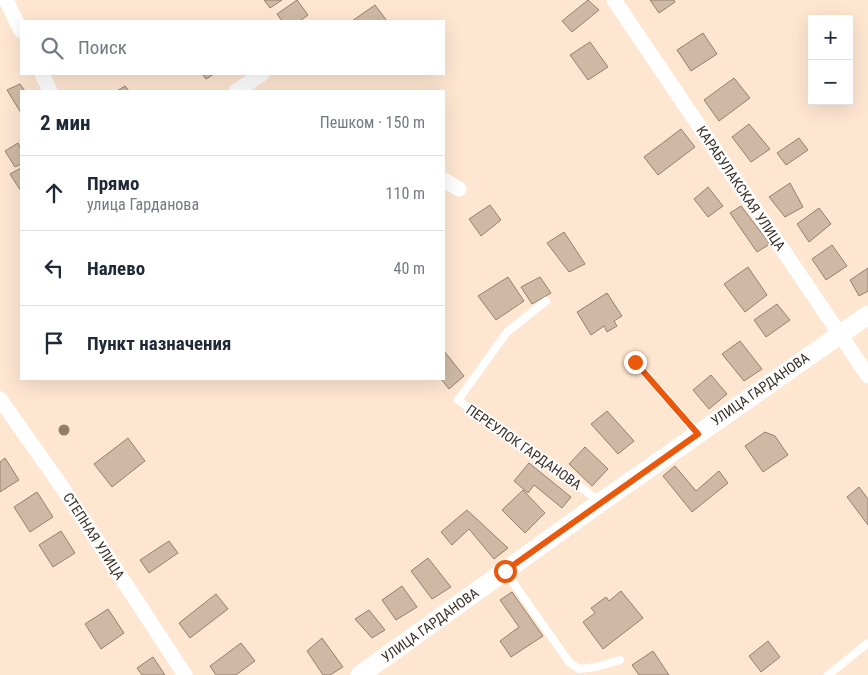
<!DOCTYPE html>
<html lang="ru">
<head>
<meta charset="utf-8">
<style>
	body { margin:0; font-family:"Roboto Condensed",sans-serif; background:#f2f2f3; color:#1f2937 }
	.controls { position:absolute; right:15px; top:15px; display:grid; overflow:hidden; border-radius:0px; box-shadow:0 5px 20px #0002 }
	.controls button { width:45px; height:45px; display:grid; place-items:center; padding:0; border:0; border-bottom:1px solid #e0e1e3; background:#fff; color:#1f2937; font:25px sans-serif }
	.stop { position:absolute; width:15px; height:15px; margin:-11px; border:4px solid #ea580c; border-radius:50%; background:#fff }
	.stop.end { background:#ea580c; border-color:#fff; box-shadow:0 1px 5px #0008 }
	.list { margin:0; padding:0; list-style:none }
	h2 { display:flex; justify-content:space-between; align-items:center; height:65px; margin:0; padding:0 20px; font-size:21px }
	h2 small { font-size:16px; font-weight:400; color:#747a83 }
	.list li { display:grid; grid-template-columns:32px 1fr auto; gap:15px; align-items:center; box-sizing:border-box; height:75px; padding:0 20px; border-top:1px solid #e0e1e3 }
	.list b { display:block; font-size:19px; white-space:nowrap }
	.list p { margin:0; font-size:16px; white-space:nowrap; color:#747a83 }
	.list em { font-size:16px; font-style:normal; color:#747a83 }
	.icon { flex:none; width:28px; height:28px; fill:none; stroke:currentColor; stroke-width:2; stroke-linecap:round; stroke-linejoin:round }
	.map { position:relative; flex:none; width:868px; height:675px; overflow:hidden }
	.search { position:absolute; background:#fff; box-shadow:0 5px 20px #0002; left:20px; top:20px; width:425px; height:55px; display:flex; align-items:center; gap:12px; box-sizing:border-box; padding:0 18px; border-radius:0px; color:#747a83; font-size:19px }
	.panel { position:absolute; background:#fff; box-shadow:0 5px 20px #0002; left:20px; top:90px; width:425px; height:290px; border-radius:0px }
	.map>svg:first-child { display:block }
</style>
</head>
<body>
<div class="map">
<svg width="868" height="675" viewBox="0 0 868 675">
	<rect width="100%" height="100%" fill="#fee6d1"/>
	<path fill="#cfb9a4" stroke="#96806d" d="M264,0H282L270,8Z
		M297,0L308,15L300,21H282L277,14Z
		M588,0L599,10L572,32L562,21Z
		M650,0H674L675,2L659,13Z
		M375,5L387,21H352Z
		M703,33L717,54L691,71L677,50Z
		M590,42L608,67L588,80L570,55Z
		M202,74H214L206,79Z
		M734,78L750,98L719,121L704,100Z
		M20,84L25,91H21V113L7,90Z
		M125,86L129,91H117Z
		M749,124L770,149L751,162L732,137Z
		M681,129L695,147L658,175L644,157Z
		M799,138L808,150L786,165L777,153Z
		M18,143L21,149V164L15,167L5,151Z
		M21,168V191L10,174Z
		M790,183L803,207L785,217L769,197Z
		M708,187L723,206L708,217L694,199Z
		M490,205L501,220L481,236L469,219Z
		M741,206L770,244L757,252L730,213Z
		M819,208L831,224L809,242L797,224Z
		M564,232L585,264L569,272L547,243Z
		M832,245L847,266L826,280L812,259Z
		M748,267L767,295L745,312L724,284Z
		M868,268V291L859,296L850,280Z
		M508,277L524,301L496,320L478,296Z
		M540,277L551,293L532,304L521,287Z
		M607,293L622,316L614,321L617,326L607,332L604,326L591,335L577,312Z
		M777,304L790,320L766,337L754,320Z
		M740,341L762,369L744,381L722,354Z
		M444,351L464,376L449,389L441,379H444Z
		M711,375L727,394L709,409L693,390Z
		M607,411L634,441L618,454L591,424Z
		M765,432L775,436L788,455L763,472L745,446Z
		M128,438L145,461L112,487L94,464Z
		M585,447L608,469L592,486L569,464Z
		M5,458L19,480L0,492V462Z
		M529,463L571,497L562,508L534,485L528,493L514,481Z
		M675,466L696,491L719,471L728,483L692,512L663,476Z
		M859,487L868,499V525L847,497Z
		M523,490L545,513L525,533L502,510Z
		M37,492L53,517L30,532L14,507Z
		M467,510L508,548L494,559L469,529L452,545L441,532Z
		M61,531L75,553L53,567L39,545Z
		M169,541L178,553L149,573L140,560Z
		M428,558L451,587L432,599L411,571Z
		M402,586L417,607L396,620L382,600Z
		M621,591L643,618L603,649L583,622L595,613L591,608L606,597L609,601Z
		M512,592L543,636L511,657L500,641L519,627L500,600Z
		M216,594L228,609L190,638L179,623Z
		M108,609L124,633L101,649L85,624Z
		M369,610L385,630L372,638L355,619Z
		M322,638L343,667L330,675H323L307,651Z
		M768,641L780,657L761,672L749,656Z
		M241,643L255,661L236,675H216L210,666Z
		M653,651L669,675H639L632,665Z
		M153,657L165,675H142L137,668Z"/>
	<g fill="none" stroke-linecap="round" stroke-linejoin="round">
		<path stroke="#fff" stroke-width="8" d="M546,301L507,332L458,400L601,502
			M635,362L698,434
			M505,571L569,662L579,669L596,667L620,660
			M828,675L868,643"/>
		<path stroke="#fff" stroke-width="15" d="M6,0L21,31
			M614,0L868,376
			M42,74L50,91
			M236,91L262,74
			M444,180L459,189
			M0,399L64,490L185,675"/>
		<path stroke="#fff" stroke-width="19" d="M360,675L601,502L868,315"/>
	</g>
	<circle fill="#957c64" cx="64" cy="430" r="5.5"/>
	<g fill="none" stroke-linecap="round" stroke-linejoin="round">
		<path stroke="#ea580c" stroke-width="6" d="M505,571L698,434L635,362"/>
	</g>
	<g text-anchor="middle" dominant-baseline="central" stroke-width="4" stroke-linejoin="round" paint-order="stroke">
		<g font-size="14" fill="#3a3128" stroke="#fff">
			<text transform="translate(741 188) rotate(56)">КАРАБУЛАКСКАЯ УЛИЦА</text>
			<text transform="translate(760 389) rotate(-35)">УЛИЦА ГАРДАНОВА</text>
			<text transform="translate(524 447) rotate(35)">ПЕРЕУЛОК ГАРДАНОВА</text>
			<text transform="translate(94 536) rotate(57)">СТЕПНАЯ УЛИЦА</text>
			<text transform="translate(430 625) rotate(-36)">УЛИЦА ГАРДАНОВА</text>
		</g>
	</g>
</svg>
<div class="controls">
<button>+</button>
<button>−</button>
</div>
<div class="stop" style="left:505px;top:571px"></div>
<div class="stop end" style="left:635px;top:362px"></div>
<div class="search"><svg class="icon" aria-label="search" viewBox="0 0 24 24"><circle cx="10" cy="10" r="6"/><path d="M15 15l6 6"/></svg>Поиск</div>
<section class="panel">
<h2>2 мин<small>Пешком · 150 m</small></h2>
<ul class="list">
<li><svg class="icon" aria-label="ahead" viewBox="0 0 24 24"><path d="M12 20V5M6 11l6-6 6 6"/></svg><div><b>Прямо</b><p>улица Гарданова</p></div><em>110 m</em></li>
<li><svg class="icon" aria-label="left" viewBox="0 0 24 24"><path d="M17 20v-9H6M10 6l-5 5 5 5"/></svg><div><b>Налево</b></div><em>40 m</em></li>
<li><svg class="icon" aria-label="arrive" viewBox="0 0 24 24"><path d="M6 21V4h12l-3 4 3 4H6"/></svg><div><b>Пункт назначения</b></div></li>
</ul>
</section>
</div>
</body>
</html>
